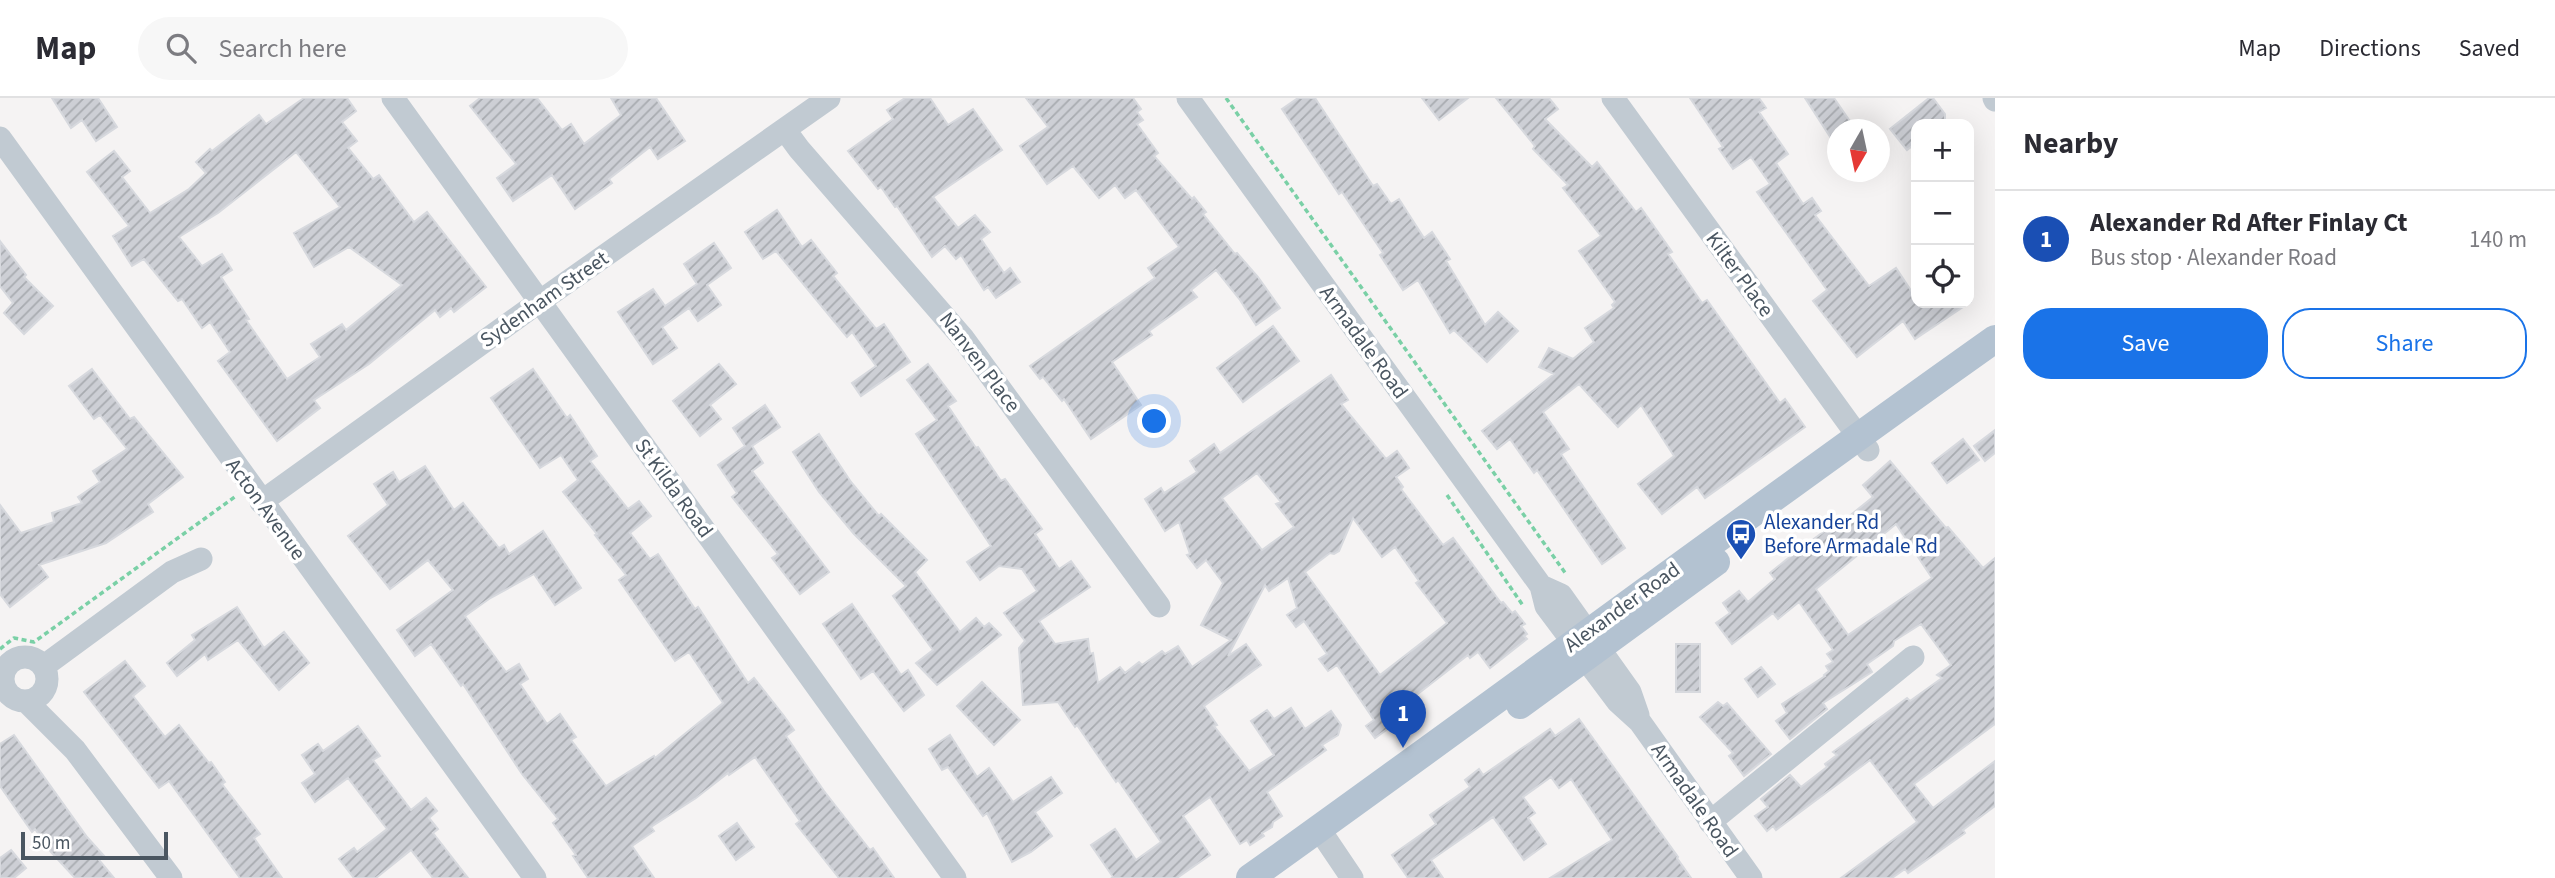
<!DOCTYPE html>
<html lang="en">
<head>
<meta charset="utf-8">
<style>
	body { margin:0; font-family:"Source Sans 3",sans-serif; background:#f7f7f7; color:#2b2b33 }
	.controls { position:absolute; right:21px; top:21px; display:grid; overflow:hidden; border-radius:14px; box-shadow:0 7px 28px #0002 }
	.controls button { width:63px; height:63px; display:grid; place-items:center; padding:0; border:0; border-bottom:2px solid #e1e1e2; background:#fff; color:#2b2b33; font:35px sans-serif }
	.compass { position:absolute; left:1827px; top:21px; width:63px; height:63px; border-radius:50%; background:#fff; box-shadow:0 7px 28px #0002; rotate:189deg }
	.scale { position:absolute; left:21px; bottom:18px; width:147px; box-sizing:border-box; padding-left:7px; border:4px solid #4a5661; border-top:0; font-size:19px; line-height:24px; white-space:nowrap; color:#4a5661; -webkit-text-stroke:5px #fff; paint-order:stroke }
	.you { position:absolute; left:1155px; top:324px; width:24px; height:24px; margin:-18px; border:5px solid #fff; border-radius:50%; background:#1a73e8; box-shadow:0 0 0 10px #1a73e833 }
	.badge { display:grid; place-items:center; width:46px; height:46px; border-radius:50%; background:#1a73e8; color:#fff; font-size:23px; font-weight:700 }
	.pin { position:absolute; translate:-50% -58px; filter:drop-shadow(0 2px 4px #0008) }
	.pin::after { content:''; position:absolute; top:37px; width:24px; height:21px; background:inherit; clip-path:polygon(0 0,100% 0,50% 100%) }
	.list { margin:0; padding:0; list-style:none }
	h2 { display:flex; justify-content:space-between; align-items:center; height:91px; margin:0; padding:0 28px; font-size:30px }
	h2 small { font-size:23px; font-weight:400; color:#7c7c81 }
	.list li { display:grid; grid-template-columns:46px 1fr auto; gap:21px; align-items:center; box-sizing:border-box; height:98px; padding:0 28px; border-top:2px solid #e1e1e2 }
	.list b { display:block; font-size:26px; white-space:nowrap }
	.list p { margin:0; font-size:23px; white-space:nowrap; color:#7c7c81 }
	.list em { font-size:23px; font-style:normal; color:#7c7c81 }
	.actions { display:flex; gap:14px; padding:21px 28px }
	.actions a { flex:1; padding:16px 0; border:2px solid #1a73e8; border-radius:28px; text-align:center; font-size:24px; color:#1a73e8 }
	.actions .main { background:#1a73e8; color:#fff }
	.icon { flex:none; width:38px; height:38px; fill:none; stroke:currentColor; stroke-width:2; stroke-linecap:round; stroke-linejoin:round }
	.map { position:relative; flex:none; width:1995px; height:780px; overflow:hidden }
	header { display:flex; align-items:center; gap:42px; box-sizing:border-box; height:98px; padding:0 35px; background:#fff; border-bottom:2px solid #e1e1e2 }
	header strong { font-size:33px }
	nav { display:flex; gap:38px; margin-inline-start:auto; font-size:24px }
	.search { width:490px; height:63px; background:#f7f7f7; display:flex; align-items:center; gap:18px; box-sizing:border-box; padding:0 24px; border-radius:38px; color:#7c7c81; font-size:26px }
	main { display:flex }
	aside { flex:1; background:#fff }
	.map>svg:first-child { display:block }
</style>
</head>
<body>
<header>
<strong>Map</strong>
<div class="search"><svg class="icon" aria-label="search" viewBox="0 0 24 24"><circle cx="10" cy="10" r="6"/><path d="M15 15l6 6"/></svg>Search here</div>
<nav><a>Map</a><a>Directions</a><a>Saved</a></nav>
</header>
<main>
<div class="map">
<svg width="1995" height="780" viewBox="0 0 1995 780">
	<defs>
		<pattern id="building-hatch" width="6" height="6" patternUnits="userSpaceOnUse" patternTransform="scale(1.75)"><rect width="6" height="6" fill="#cdcfd5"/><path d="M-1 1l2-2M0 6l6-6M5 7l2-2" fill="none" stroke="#a8abb0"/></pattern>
	</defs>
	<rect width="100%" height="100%" fill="#f5f3f3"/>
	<path fill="url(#building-hatch)" stroke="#d7d9de" stroke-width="2" fill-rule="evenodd" d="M52,0H98L117,29L96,43L82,22L71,30Z
		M304,0H347L356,13L342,24L357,43L348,50L373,81L379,77L414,124L427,114L486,189L454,214L451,210L440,219L435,212L369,266L314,302L320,310L277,343L218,263L230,254L210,224L202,230L182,201L178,203L144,161L132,168L113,138L129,128L87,74L114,53L130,73L122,79L150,115L189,91L206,75L196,64L210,51L212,53L259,17L266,26ZM296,54L340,109L294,135L314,169L349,149L402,187L346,232L342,226L311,246L320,259L287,281L246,222L249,221L221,179L232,172L222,156L202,168L179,139L218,115Z
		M480,0H537L562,32L571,26L584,46L621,17L611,0H656L685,43L658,61L650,49L609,81L612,85L575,111L552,77L513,103L497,80L516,66L470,8Z
		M905,0H930L948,27L973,11L1002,52L933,99L958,130L975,117L990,134L981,141L1004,175L1010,170L1020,184L996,200L988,189L984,192L961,157L956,161L945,148L932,159L897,108L895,109L881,89L878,91L848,53L893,21L887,12Z
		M1026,0H1133L1141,11L1137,14L1143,22L1137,26L1158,55L1154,58L1192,101L1194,99L1206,114L1203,116L1235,156L1237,155L1258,179L1280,210L1256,227L1240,202L1216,172L1191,192L1197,199L1149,233L1152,237L1112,264L1141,307L1091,341L1064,301L1062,303L1043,279L1040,281L1030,268L1155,180L1148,170L1179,149L1136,92L1125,100L1115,87L1099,100L1073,68L1047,86L1020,48L1048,29Z
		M1298,0H1315L1373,88L1377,86L1391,106L1399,101L1424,140L1432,134L1450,161L1446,163L1485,227L1498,214L1518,233L1487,264L1454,232L1450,235L1418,182L1403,192L1380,157L1383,155L1342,94L1339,96L1282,11Z
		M1422,0H1468L1439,22Z
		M1496,0H1549L1558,11L1545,21L1592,69L1597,64L1636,114L1641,110L1672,154L1668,156L1702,205L1707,202L1780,305L1785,301L1805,329L1705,400L1697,389L1662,416L1638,386L1674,358L1641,307L1618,329L1579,286L1543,314L1569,351L1561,356L1625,450L1602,466L1537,372L1534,375L1510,341L1497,351L1482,333L1554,276L1539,269L1549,250L1573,261L1594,244L1585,230L1614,210L1612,207L1615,204L1579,153L1601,138L1563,90L1568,87L1533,51L1535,48Z
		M1690,0H1759L1766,10L1759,14L1788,56L1776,65L1803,106L1812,100L1821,113L1815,117L1869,188L1896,170L1916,200V205H1969L1915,241L1903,223L1857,259L1813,203L1827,192L1757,94L1770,86L1751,59L1733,71L1719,51L1723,49Z
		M1805,0H1834L1856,32H1838V51Z
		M1929,0H1933L1945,16V22L1940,26H1916V45L1907,52L1890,31Z
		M777,112L802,149L811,142L837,175L833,178L876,231L884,226L910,264L861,298L852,285L876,268L852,234L847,239L776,153L763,161L745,134Z
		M0,143L26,177L24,179L53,208L24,236L4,215L13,205L0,188Z
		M714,145L731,170L707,187L721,207L698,223L689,210L662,229L677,250L653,266L618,214L653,191L665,208L697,186L684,166Z
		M1273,228L1299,263L1243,304L1217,270Z
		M719,266L736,286L710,307L721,321L700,338L673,303Z
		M928,266L956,303L948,308L976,350L978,349L1001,383L1005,381L1042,431L1035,436L1059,471L1071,463L1090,489L1039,523L1055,546L1088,541L1090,556L1093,555L1098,585L1120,569L1125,575L1139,564L1142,567L1162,553L1165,556L1178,548L1192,569L1231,542L1201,527L1223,485L1206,462L1197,470L1187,457L1190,456L1179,424L1165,433L1145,401L1161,390L1164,395L1197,374L1190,363L1214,346L1220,355L1331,277L1348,302L1341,306L1386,361L1397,353L1409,370L1396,379L1403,389L1401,391L1443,447L1453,440L1501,505L1503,504L1512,515L1515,513L1525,526L1521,528L1527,536L1524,538L1527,541L1490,570L1478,554L1470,560L1468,557L1401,609L1407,617L1375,640L1366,628L1374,622L1337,567L1328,573L1319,561L1327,556L1304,523L1296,529L1287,517L1297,510L1288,480L1269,493L1265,487L1228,558L1246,546L1261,567L1204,608L1217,627L1214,628L1249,673L1274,657L1251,623L1267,612L1274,621L1291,610L1305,631L1331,613L1341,627L1338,637L1322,647L1326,652L1267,694L1282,718L1273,724L1272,729L1262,735L1264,738L1250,747L1247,742L1240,746L1210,699L1183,718L1210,757L1177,780H1111L1113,779L1091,747L1115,731L1136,762L1161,744L1118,682L1116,684L1077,627L1075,629L1058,604L1023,607L1019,550L1025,543L1004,515L1037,493L1022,471L999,468L980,482L967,464L991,448L916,336L937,322L907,282ZM1257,375L1281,404L1276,406L1294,429L1262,452L1222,400ZM1353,420L1382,459L1395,449L1419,483L1416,485L1447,525L1380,577L1305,474L1330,455L1334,456L1339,453Z
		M92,271L130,321L134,319L183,379L148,406L153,414L106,445L39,467L48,479L10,509L0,496V407L21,435L54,424L52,415L82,405L78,399L100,384L93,373L127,351L100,317L94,321L69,288Z
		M533,271L567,320L570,317L597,358L590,363L628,411L639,403L651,418L630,435L650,461L658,456L695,511L698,509L748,585L754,580L784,618L794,632L786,638L824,693L870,752L873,750L894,780H839L796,726L800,723L755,659L729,677L728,675L696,700L651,729L654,733L632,748L654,780H588L573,758L576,757L553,725L558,721L522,676L463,586L461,588L431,546L415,558L397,532L453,492L428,462L390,491L348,438L388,407L374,386L393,374L399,384L425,368L454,412L463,405L499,450L504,447L509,456L543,433L581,490L555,507L534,476L489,501L465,518L506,574L519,566L528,581L520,586L547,626L560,616L576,639L571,642L606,688L654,658L655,660L723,605L689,554L675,563L619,482L626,477L595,437L597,436L563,394L578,382L561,357L540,370L491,300Z
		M765,307L780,329L752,348L763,365L752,373L829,474L800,496L772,460L778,456L732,399L737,395L718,367L745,348L733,330Z
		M1995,332V355L1985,363L1974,348Z
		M819,336L851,384L879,418L881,416L927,462L915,474L960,534L976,520L984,529L989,525L1001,537L937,587L916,565L933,552L893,498L906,488L854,436L819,394L793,354Z
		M1963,341L1979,362L1947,385L1932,365Z
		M1890,363L1946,430L1948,429L1983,470L1995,460V626L1914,686L1933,710L1995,663V708L1963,732L1965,735L1908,775L1905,771L1892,780H1841L1917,724L1870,662L1776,732L1773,728L1767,733L1755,718L1768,709L1761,701L1790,677L1801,689L1827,669L1825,666L1837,657L1833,654L1907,600L1910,603L1942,580L1937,577L1951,567L1921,526L1894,543L1893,548L1867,566L1872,574L1823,605L1827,611L1790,641L1776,623L1787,615L1782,606L1825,578L1824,577L1829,573L1826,568L1833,564L1827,556L1833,552L1799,504L1778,521L1773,515L1732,546L1716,525L1730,515L1723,505L1739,493L1748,504L1775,481L1770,475L1792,457L1830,429L1832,432L1873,399L1863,387ZM1896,426L1932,480L1848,537L1816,491Z
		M852,506L901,577L908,572L924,597L904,613L873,573L861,581L823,526Z
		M237,509L264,550L284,534L309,565L279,592L238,542L208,562L205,556L177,578L167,565L195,542L192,537Z
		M1676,546H1700V594H1676Z
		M125,563L145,588L133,598L165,639L179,627L209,665L211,664L225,684L222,686L260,736L254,740L282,780H240L169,683L159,690L84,594Z
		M1761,569L1775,586L1758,599L1745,581Z
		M982,584L1020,622L994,647L957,608Z
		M1718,604L1723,608L1727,605L1771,656L1744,678L1729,658L1733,655L1700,619Z
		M1579,621L1678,759L1677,760L1691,780H1550L1612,742L1571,681L1559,690L1551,679L1523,699L1535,715L1528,720L1546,746L1524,762L1493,719L1431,762L1443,780H1408L1392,757L1436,726L1430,717L1470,689L1465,682L1479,671L1483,677L1550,631L1555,638Z
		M358,628L380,658L373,662L411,712L426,700L437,713L429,720L438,731L433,735L468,780H433L411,752L376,780H354L339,761L354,750L357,754L387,731L348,680L315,704L302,685L315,676L302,657L318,646L323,653Z
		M14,637L87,739L104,758L99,762L114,780H75L51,754L35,731L32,734L0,688V646Z
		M950,637L977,679L989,670L1013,704L1051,679L1062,695L1035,714L1052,738L1031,754L1012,764L987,715L983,718L948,669L942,672L929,651Z
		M737,725L754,749L736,762L719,738Z
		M11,752L26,770L14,780H0V760Z"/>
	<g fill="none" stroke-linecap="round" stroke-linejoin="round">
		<path stroke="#7ad0a6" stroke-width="3.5" stroke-dasharray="5 3.5" stroke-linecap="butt" d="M1226,0L1566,476
			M1447,397L1524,509
			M0,551L14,540L34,544L236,398"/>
		<path stroke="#c1cad2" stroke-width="23" d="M393,0L955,780
			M1188,0L1541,488L1546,508L1618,604L1640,624L1751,780
			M1613,0L1868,352
			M1994,0L1995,2
			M785,32L799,51L963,240L1159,508
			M0,40L535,780
			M261,404L539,204L829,0
			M1541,488L1561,497L1630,594L1638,617
			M3 581a22 22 0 1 1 44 0a22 22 0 1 1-44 0Z
			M44,568L172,474L201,461
			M26,603L75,652L171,780
			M1710,724L1913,559
			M1319,731L1352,780"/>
		<path stroke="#b3c2d1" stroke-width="28" d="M1520,607L1716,464
			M1250,780C1499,602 1745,418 1995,241"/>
	</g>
	<defs>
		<g id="bus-pin" transform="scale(1.575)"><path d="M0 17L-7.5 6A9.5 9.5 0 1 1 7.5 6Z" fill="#1a4fb4" stroke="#fff"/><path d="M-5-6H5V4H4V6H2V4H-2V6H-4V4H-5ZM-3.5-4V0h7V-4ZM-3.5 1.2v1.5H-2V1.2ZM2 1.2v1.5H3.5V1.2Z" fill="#fff"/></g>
	</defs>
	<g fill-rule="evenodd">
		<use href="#bus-pin" x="1741" y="436"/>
	</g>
	<g text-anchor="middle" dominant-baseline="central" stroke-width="7" stroke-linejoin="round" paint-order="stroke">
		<g font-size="21" fill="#4a5661" stroke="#fff">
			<text transform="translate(1740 176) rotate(54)">Kilter Place</text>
			<text transform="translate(544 201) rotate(-35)">Sydenham Street</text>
			<text transform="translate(1364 244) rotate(54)">Armadale Road</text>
			<text transform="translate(980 264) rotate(53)">Nanven Place</text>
			<text transform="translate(674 390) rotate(54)">St Kilda Road</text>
			<text transform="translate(266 411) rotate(54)">Acton Avenue</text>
			<text transform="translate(1622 509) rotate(-36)">Alexander Road</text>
			<text transform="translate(1695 702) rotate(55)">Armadale Road</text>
		</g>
		<g font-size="21" fill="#164399" stroke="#fff" text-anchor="start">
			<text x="1764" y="424">Alexander Rd<tspan x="1764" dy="24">Before Armadale Rd</tspan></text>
		</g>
	</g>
</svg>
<div class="controls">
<button>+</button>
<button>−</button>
<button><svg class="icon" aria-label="locate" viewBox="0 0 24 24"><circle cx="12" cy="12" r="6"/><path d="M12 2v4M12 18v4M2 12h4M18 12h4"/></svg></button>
</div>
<svg class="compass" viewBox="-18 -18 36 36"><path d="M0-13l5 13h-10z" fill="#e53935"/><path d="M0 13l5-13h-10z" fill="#7c7c81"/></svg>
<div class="scale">50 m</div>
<div class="you"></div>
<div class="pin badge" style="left:1403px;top:650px;background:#1a4fb4">1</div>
</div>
<aside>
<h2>Nearby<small></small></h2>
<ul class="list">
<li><span class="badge" style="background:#1a4fb4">1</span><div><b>Alexander Rd After Finlay Ct</b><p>Bus stop · Alexander Road</p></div><em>140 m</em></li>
</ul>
<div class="actions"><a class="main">Save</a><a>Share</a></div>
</aside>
</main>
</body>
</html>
